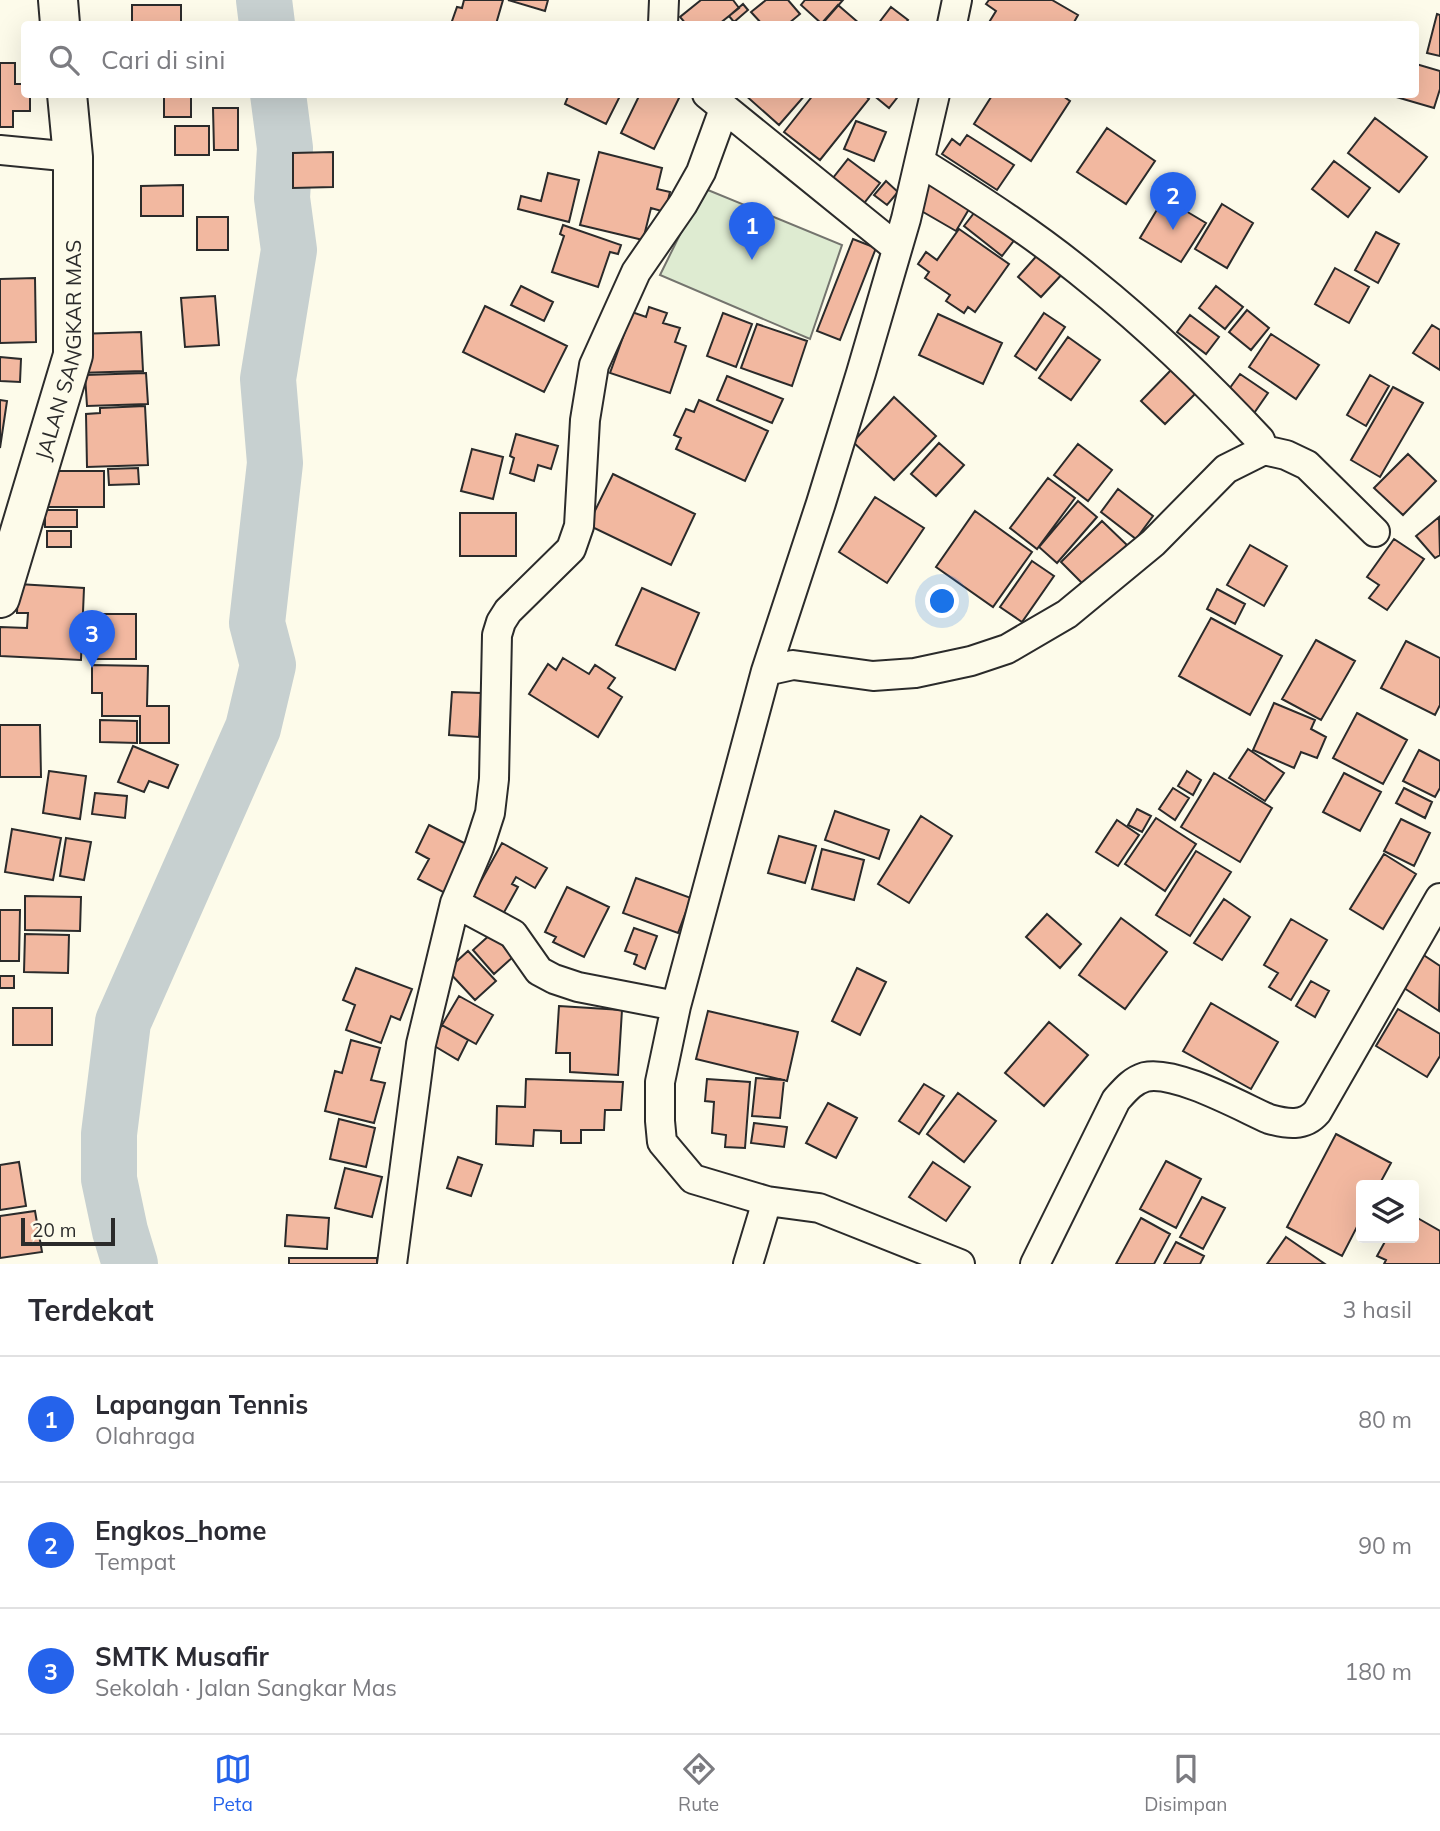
<!DOCTYPE html>
<html lang="id">
<head>
<meta charset="utf-8">
<style>
	body { margin:0; font-family:Mulish,sans-serif; background:#f7f7f7; color:#2b2b33 }
	.controls { position:absolute; right:21px; bottom:21px; display:grid; overflow:hidden; border-radius:7px; box-shadow:0 7px 28px #0002 }
	.controls button { width:63px; height:63px; display:grid; place-items:center; padding:0; border:0; border-bottom:2px solid #e1e1e2; background:#fff; color:#2b2b33; font:35px sans-serif }
	.scale { position:absolute; left:21px; bottom:18px; width:94px; box-sizing:border-box; padding-left:7px; border:4px solid #2b2b2b; border-top:0; font-size:19px; line-height:24px; white-space:nowrap; color:#2b2b2b; -webkit-text-stroke:5px #fdfbea; paint-order:stroke }
	.you { position:absolute; left:943px; top:602px; width:24px; height:24px; margin:-18px; border:5px solid #fff; border-radius:50%; background:#1a73e8; box-shadow:0 0 0 10px #1a73e833 }
	.badge { display:grid; place-items:center; width:46px; height:46px; border-radius:50%; background:#2563eb; color:#fff; font-size:23px; font-weight:700 }
	.pin { position:absolute; translate:-50% -58px; filter:drop-shadow(0 2px 4px #0008) }
	.pin::after { content:''; position:absolute; top:37px; width:24px; height:21px; background:inherit; clip-path:polygon(0 0,100% 0,50% 100%) }
	.list { margin:0; padding:0; list-style:none }
	h2 { display:flex; justify-content:space-between; align-items:center; height:91px; margin:0; padding:0 28px; font-size:30px }
	h2 small { font-size:23px; font-weight:400; color:#7c7c81 }
	.list li { display:grid; grid-template-columns:46px 1fr auto; gap:21px; align-items:center; box-sizing:border-box; height:126px; padding:0 28px; border-top:2px solid #e1e1e2 }
	.list b { display:block; font-size:26px; white-space:nowrap }
	.list p { margin:0; font-size:23px; white-space:nowrap; color:#7c7c81 }
	.list em { font-size:23px; font-style:normal; color:#7c7c81 }
	.icon { flex:none; width:38px; height:38px; fill:none; stroke:currentColor; stroke-width:2; stroke-linecap:round; stroke-linejoin:round }
	.map { position:relative; flex:none; width:1440px; height:1264px; overflow:hidden }
	.search { position:absolute; background:#fff; box-shadow:0 7px 28px #0002; left:21px; right:21px; top:21px; height:77px; display:flex; align-items:center; gap:18px; box-sizing:border-box; padding:0 24px; border-radius:7px; color:#7c7c81; font-size:26px }
	.sheet { height:469px; background:#fff }
	nav { display:flex; justify-content:space-around; align-items:center; box-sizing:border-box; height:98px; border-top:2px solid #e1e1e2; background:#fff; font-size:19px; color:#7c7c81 }
	nav a { display:grid; justify-items:center; gap:4px }
	nav .on { color:#2563eb }
	.map>svg:first-child { display:block }
</style>
</head>
<body>
<div class="map">
<svg width="1440" height="1264" viewBox="0 0 1440 1264">
	<rect width="100%" height="100%" fill="#fdfbea"/>
	<path fill="#deebd1" stroke="#74746e" stroke-width="2" d="M703,188L842,245L810,339L660,275Z"/>
	<g fill="none" stroke-linecap="round" stroke-linejoin="round">
		<path stroke="#c7d0d0" stroke-width="56" d="M264,0L267,24
			M130,1264L120,1231L109,1179V1134L123,1022L253,728L268,665L257,623L275,463L268,379L289,250L282,198L285,148L278,94"/>
	</g>
	<path fill="#f2b8a0" stroke="#2b2b2b" stroke-width="2" d="M464,0H503L496,24H451L457,7L462,8Z
		M508,0H548L545,11Z
		M701,0H733L739,8L719,24H686L680,17Z
		M766,0H788L800,14L788,24H762L751,12Z
		M805,0H843L822,24L801,5Z
		M989,0H1052L1078,15L1073,24H988L996,11L986,4Z
		M743,4L748,10L734,22L729,16Z
		M132,5H181V24H132Z
		M838,5L860,24H821Z
		M891,7L908,20L905,24H878Z
		M1437,14L1440,15V56L1427,53Z
		M0,63H15V84H24V94H30V111H13V127H0Z
		M1416,64L1440,71V89L1434,108L1386,94H1416Z
		M164,94H191V117H164Z
		M569,94H621L606,124L565,104Z
		M640,94H681L654,149L621,133Z
		M744,94H806L779,125Z
		M814,94H863L869,99L820,160L784,132Z
		M872,94H900L889,108Z
		M993,94H1060L1070,101L1031,161L974,124Z
		M213,108H238V150H214Z
		M1375,118L1427,157L1399,192L1348,153Z
		M856,121L886,132L874,161L844,149Z
		M175,126H209V155H175Z
		M1107,128L1155,161L1126,204L1077,172Z
		M967,135L1014,165L997,190L942,154L952,139L960,145Z
		M333,152V187L293,188V153Z
		M599,152L662,168L657,189L670,192L665,212L651,208L643,240L580,225Z
		M848,159L880,183L861,207L829,183Z
		M1334,161L1370,188L1348,217L1312,189Z
		M548,173L579,180L569,222L518,209L521,196L541,201Z
		M930,173L975,199L956,231L911,205Z
		M886,181L898,192L887,205L874,195Z
		M183,185V216H141V186Z
		M1164,198L1206,223L1181,262L1140,238Z
		M981,204L1019,234L1002,256L964,226Z
		M1222,204L1253,223L1227,268L1195,249Z
		M197,217H228V250H197Z
		M563,225L621,245L618,254L610,252L598,287L552,272L564,236L560,234Z
		M959,229L1009,264L975,312L968,307L964,313L946,301L950,295L925,278L929,272L918,264L926,252L937,260Z
		M1376,232L1399,244L1378,283L1355,270Z
		M853,239L876,248L840,340L817,331Z
		M1040,252L1064,272L1041,297L1018,277Z
		M1335,268L1369,287L1349,323L1315,304Z
		M35,278L36,342L0,343V279Z
		M521,286L553,302L544,321L511,305Z
		M1216,286L1243,307L1225,329L1199,308Z
		M215,296L219,345L185,347L181,298Z
		M485,306L567,346L544,392L463,352Z
		M649,307L667,313L663,323L680,328L675,342L686,346L670,393L610,373L632,312L646,317Z
		M1247,310L1269,328L1251,350L1229,332Z
		M723,313L752,324L736,367L707,356Z
		M1044,313L1065,327L1036,370L1015,356Z
		M938,314L1002,343L983,384L919,355Z
		M1190,315L1219,337L1206,354L1177,332Z
		M757,324L807,341L792,386L741,368Z
		M1432,325L1440,330V370L1413,353Z
		M141,332L143,371L77,373L76,334Z
		M1271,334L1319,365L1296,399L1249,367Z
		M1068,337L1100,360L1071,400L1039,378Z
		M0,357L21,359L20,382L0,381Z
		M1172,369L1196,393L1165,424L1141,401Z
		M146,373L148,404L87,406L85,375Z
		M1240,374L1268,393L1252,416L1224,396Z
		M1370,375L1389,386L1366,426L1347,415Z
		M727,376L783,399L772,423L717,400Z
		M1393,387L1423,403L1380,477L1351,460Z
		M894,397L936,436L894,480L853,442Z
		M0,400L7,401L0,448Z
		M699,400L768,431L745,481L676,449L681,438L674,435L686,409L694,412Z
		M145,406L148,465L87,467L86,414L100,413V408Z
		M516,434L558,446L551,469L538,465L534,481L510,473L514,458L510,456Z
		M939,443L964,465L936,496L911,474Z
		M1078,444L1112,470L1088,501L1054,475Z
		M472,449L503,457L493,499L461,491Z
		M1408,454L1436,481L1403,515L1374,488Z
		M138,468L139,484L109,485L108,469Z
		M47,471H104V507H47Z
		M613,474L695,514L671,565L588,525Z
		M1048,478L1075,498L1037,549L1010,528Z
		M1118,489L1153,516L1136,539L1101,512Z
		M875,497L924,528L887,583L839,552Z
		M1078,501L1097,517L1057,563L1039,547Z
		M45,510H77V527H45Z
		M975,511L1032,552L993,607L936,567Z
		M460,513H516V556H460Z
		M1439,517L1440,555L1435,558L1416,536Z
		M1102,521L1127,545L1086,587L1061,562Z
		M47,531H71V547H47Z
		M1394,539L1424,559L1387,610L1369,598L1379,585L1367,577Z
		M1250,545L1287,566L1264,606L1227,585Z
		M1032,561L1054,576L1022,622L1000,607Z
		M18,584L84,588L81,660L0,656V627L27,628L28,613H17Z
		M642,588L699,613L675,670L616,645Z
		M1217,589L1245,604L1235,624L1207,609Z
		M94,614H136V659H94Z
		M1211,618L1282,656L1250,715L1179,676Z
		M1316,640L1355,661L1321,720L1282,699Z
		M1406,641L1440,658V705L1435,715L1381,688Z
		M563,658L589,674L595,665L615,678L608,688L622,697L598,737L529,694L548,664L556,670Z
		M92,665L148,666L147,706H169V743H140V716H102V693H92Z
		M452,692L481,693L479,737L449,735Z
		M1274,703L1315,720L1311,729L1326,737L1317,758L1301,752L1294,768L1253,750Z
		M1357,713L1407,740L1383,784L1333,758Z
		M100,720L137,721V743L100,742Z
		M0,725H40L41,777H0Z
		M133,746L178,765L168,788L149,781L144,792L118,782Z
		M1248,749L1284,773L1265,801L1229,778Z
		M1419,750L1440,761V788L1435,797L1403,781Z
		M49,771L86,776L80,819L43,813Z
		M1187,771L1201,780L1193,795L1178,786Z
		M1214,773L1272,808L1240,862L1181,827Z
		M1344,773L1381,792L1360,831L1323,812Z
		M1173,788L1189,798L1175,820L1159,809Z
		M1404,788L1432,802L1425,818L1396,803Z
		M95,793L127,796L125,818L92,814Z
		M1137,809L1151,816L1142,832L1128,825Z
		M835,811L889,830L879,859L825,840Z
		M921,816L952,836L909,903L878,884Z
		M1156,818L1196,844L1165,891L1125,864Z
		M1401,819L1430,833L1414,866L1384,851Z
		M1117,820L1139,835L1118,866L1096,852Z
		M429,825L470,846L445,893L418,879L429,859L416,852Z
		M12,829L61,838L53,880L5,872Z
		M779,836L816,846L805,883L768,873Z
		M66,838L91,842L84,880L60,876Z
		M502,843L547,868L535,888L516,877L512,884L518,887L502,916L471,899Z
		M822,849L864,860L854,900L812,889Z
		M1196,851L1231,872L1190,936L1156,915Z
		M1384,854L1416,874L1383,929L1350,909Z
		M636,878L691,898L678,933L623,913Z
		M567,887L609,907L584,957L553,942L556,937L545,932Z
		M25,896L81,897L80,931L25,930Z
		M1224,899L1250,917L1222,960L1194,943Z
		M0,910H20L19,961H0Z
		M1047,914L1081,944L1060,968L1026,937Z
		M1121,918L1167,952L1125,1009L1079,975Z
		M1291,919L1327,940L1291,1000L1269,987L1278,973L1264,965Z
		M634,928L657,936L645,969L634,964L637,955L625,951Z
		M492,933L513,957L494,974L473,950Z
		M25,934L69,935L68,973L24,972Z
		M468,951L496,981L475,1000L447,970Z
		M1419,952L1440,966L1439,1011L1398,984Z
		M356,968L412,989L400,1020L391,1016L381,1043L346,1030L355,1005L343,1000Z
		M857,968L886,982L860,1035L832,1021Z
		M0,976H14V988H0Z
		M1311,981L1329,991L1315,1017L1296,1006Z
		M459,996L493,1015L476,1044L442,1025Z
		M1211,1003L1278,1042L1251,1089L1183,1051Z
		M559,1006L622,1010L618,1075L570,1072V1053H556Z
		M13,1008H52V1045H13Z
		M1398,1009L1440,1034V1056L1427,1077L1376,1046Z
		M708,1011L798,1032L787,1081L696,1059Z
		M1049,1022L1088,1055L1044,1106L1005,1073Z
		M442,1025L468,1040L458,1060L431,1044Z
		M351,1040L380,1048L371,1080L385,1083L374,1123L325,1111L335,1071L342,1073Z
		M756,1078L784,1080L780,1118L752,1116Z
		M526,1079L623,1082L621,1110H605L604,1130H581V1143H561V1131L534,1130L533,1146L496,1144L497,1106L525,1107Z
		M707,1079L750,1082L745,1148L725,1147L726,1135L712,1133L714,1102L705,1101Z
		M924,1084L944,1096L919,1134L899,1121Z
		M958,1093L996,1121L964,1162L927,1134Z
		M828,1103L857,1118L836,1158L806,1143Z
		M339,1119L375,1128L366,1167L330,1159Z
		M754,1123L787,1127L784,1147L751,1143Z
		M1336,1134L1391,1163L1379,1185H1361V1219L1342,1256L1287,1227Z
		M458,1157L482,1165L471,1196L447,1188Z
		M1166,1161L1201,1179L1176,1228L1140,1209Z
		M19,1162L26,1206L0,1210V1165Z
		M933,1162L970,1187L946,1221L909,1197Z
		M345,1168L382,1177L372,1217L335,1208Z
		M1202,1197L1225,1208L1203,1249L1180,1237Z
		M35,1211L42,1252L0,1258V1216Z
		M287,1215L329,1218L327,1249L285,1246Z
		M1414,1216L1440,1231V1264H1384L1386,1260L1377,1256L1387,1238H1414Z
		M1141,1218L1170,1234L1154,1264H1116Z
		M1286,1237L1325,1264H1267Z
		M1176,1242L1204,1256L1200,1264H1164Z
		M289,1258H377V1264H289Z"/>
	<g fill="none" stroke-linecap="round" stroke-linejoin="round">
		<g stroke="#2b2b2b" stroke-width="32">
			<path id="street" d="M663,24L664,0
				M952,24L957,0
				M707,94L897,248
				M935,94L906,219L861,373L821,503L766,671L676,1006L660,1082V1121L662,1142L693,1179L767,1201L819,1208L960,1264
				M0,150L73,157
				M920,162C978,198 1037,236 1090,280C1151,329 1207,383 1260,440L1264,450
				M766,671L793,665L873,676L915,673L971,661L1007,649L1067,614L1153,543L1226,469L1264,450L1286,455L1307,465L1375,532
				M455,903L513,934L539,971L554,979L578,987L676,1006
				M392,1264L421,1044L455,903L479,847L490,813L494,779L497,635L501,622L508,611L571,549L579,526L585,420L594,365L636,272L683,204L701,172L724,109
				M748,1264L767,1201
				M1035,1264L1116,1100C1125,1090 1132,1081 1145,1077C1175,1070 1240,1106 1269,1119C1287,1124 1304,1127 1317,1112L1440,898"/>
		</g>
		<g stroke="#2b2b2b" stroke-width="42">
			<g id="secondary">
				<path d="M58,0L60,24"/>
				<path id="s1" d="M0,598L73,355V157L67,94"/>
			</g>
		</g>
		<use href="#street" stroke="#fdfbea" stroke-width="28"/>
		<use href="#secondary" stroke="#fdfbea" stroke-width="38"/>
	</g>
	<g text-anchor="middle" dominant-baseline="central" stroke-width="5" stroke-linejoin="round" paint-order="stroke">
		<g font-size="21" fill="#2b2b2b" stroke="#fdfbea">
			<text stroke="none"><textPath href="#s1" startOffset="257">JALAN SANGKAR MAS</textPath></text>
		</g>
	</g>
</svg>
<div class="controls">
<button><svg class="icon" aria-label="layers" viewBox="0 0 24 24"><path d="M12 4l9 5-9 5-9-5zM3 14l9 5 9-5"/></svg></button>
</div>
<div class="scale">20 m</div>
<div class="you"></div>
<div class="pin badge" style="left:752px;top:260px">1</div>
<div class="pin badge" style="left:1173px;top:230px">2</div>
<div class="pin badge" style="left:92px;top:668px">3</div>
<div class="search"><svg class="icon" aria-label="search" viewBox="0 0 24 24"><circle cx="10" cy="10" r="6"/><path d="M15 15l6 6"/></svg>Cari di sini</div>
</div>
<section class="sheet">
<h2>Terdekat<small>3 hasil</small></h2>
<ul class="list">
<li><span class="badge">1</span><div><b>Lapangan Tennis</b><p>Olahraga</p></div><em>80 m</em></li>
<li><span class="badge">2</span><div><b>Engkos_home</b><p>Tempat</p></div><em>90 m</em></li>
<li><span class="badge">3</span><div><b>SMTK Musafir</b><p>Sekolah · Jalan Sangkar Mas</p></div><em>180 m</em></li>
</ul>
</section>
<nav>
<a class="on"><svg class="icon" aria-label="map" viewBox="0 0 24 24"><path d="M3 6l6-2 6 2 6-2v14l-6 2-6-2-6 2zM9 4v14M15 6v14"/></svg>Peta</a>
<a><svg class="icon" aria-label="directions" viewBox="0 0 24 24"><path d="M12 3l9 9-9 9-9-9zM9 14v-3h6M13 9l2 2-2 2"/></svg>Rute</a>
<a><svg class="icon" aria-label="saved" viewBox="0 0 24 24"><path d="M7 4h10v16l-5-4-5 4z"/></svg>Disimpan</a>
</nav>
</body>
</html>
